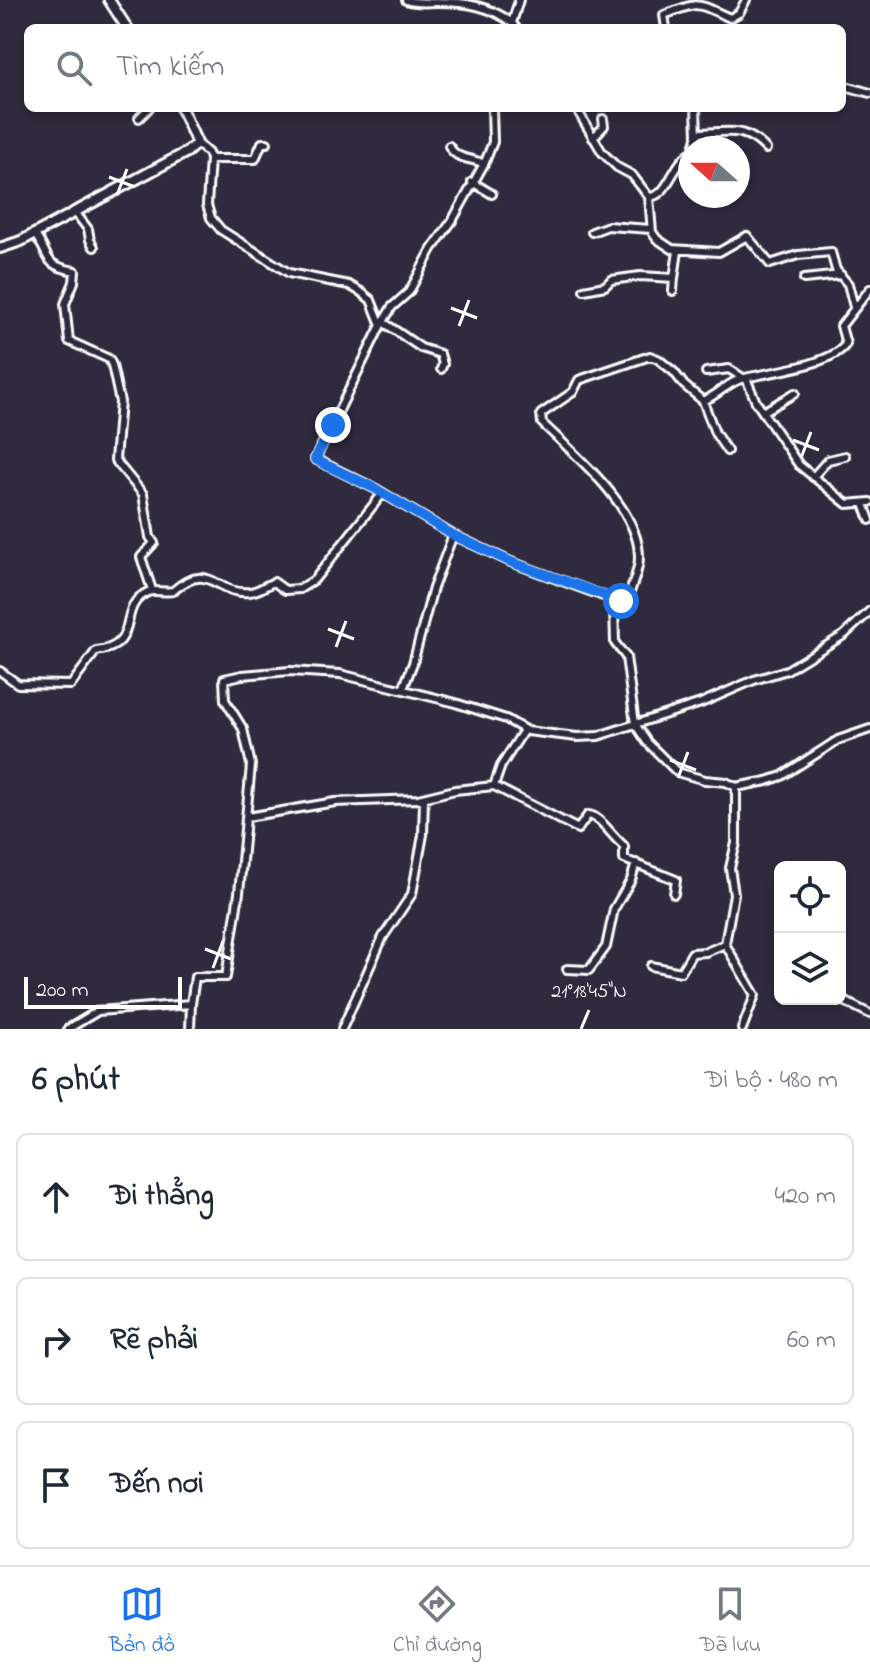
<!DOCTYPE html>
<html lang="vi">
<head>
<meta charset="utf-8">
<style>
	body { margin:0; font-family:"Indie Flower",sans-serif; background:#f2f2f3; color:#1f2937 }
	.controls { position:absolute; right:24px; bottom:24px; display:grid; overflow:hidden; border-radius:12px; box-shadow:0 4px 12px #0003 }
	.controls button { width:72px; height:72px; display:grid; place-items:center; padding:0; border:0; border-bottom:2px solid #e0e1e3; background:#fff; color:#1f2937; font:40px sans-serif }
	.compass { position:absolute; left:678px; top:136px; width:72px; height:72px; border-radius:50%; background:#fff; box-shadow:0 4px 12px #0003; rotate:291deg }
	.scale { position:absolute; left:24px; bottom:20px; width:158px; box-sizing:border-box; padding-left:8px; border:4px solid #fff; border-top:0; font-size:22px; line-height:28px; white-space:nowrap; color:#fff; -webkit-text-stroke:6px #2f2a3d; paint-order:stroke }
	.stop { position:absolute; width:24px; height:24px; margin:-18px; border:6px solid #1a73e8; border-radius:50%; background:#fff }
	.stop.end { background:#1a73e8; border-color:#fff; box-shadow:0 2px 8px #0008 }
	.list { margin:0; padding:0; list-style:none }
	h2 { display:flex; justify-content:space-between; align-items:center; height:104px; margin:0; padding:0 32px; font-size:34px }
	h2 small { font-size:26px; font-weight:400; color:#747a83 }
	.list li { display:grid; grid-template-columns:52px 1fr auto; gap:24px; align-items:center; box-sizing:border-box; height:128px; margin:0 16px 16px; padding:0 16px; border:2px solid #e0e1e3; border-radius:12px }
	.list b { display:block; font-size:30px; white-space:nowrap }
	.list em { font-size:26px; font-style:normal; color:#747a83 }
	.icon { flex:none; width:44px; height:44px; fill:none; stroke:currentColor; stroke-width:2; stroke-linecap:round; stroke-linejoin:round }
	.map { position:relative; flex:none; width:870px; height:1029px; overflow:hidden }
	.search { position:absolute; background:#fff; box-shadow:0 4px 12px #0003; left:24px; right:24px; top:24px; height:88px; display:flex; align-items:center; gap:20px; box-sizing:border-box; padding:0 28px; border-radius:12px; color:#747a83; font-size:30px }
	.sheet { height:536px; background:#fff }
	nav { display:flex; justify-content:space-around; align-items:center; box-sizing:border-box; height:112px; border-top:2px solid #e0e1e3; background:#fff; font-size:22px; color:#747a83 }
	nav a { display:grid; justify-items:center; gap:4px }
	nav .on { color:#1a73e8 }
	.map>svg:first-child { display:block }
</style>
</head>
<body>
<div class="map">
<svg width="870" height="1029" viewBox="0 0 870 1029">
	<rect width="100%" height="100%" fill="#2f2a3d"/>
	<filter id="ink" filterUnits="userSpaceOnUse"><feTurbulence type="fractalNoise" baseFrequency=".0125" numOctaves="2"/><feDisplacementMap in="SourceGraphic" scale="16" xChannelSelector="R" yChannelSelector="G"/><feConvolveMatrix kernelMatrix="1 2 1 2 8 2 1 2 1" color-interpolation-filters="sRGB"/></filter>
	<g filter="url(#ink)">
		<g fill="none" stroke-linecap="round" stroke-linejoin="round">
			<g stroke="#fff" stroke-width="12">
				<path id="minor" d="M406,0C417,4 427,2 438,2C465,2 491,6 512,23
					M516,28L512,23L519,0
					M666,28L664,15C701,0 696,3 730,18L739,13L746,0
					M849,87L870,93
					M576,108L602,152L617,167L632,175L649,197C669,196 671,166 690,153
					M139,118L149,108
					M697,133C727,133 744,125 766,149
					M593,138L604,126L603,119
					M197,143L208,153L210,159L207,205L211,218L221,230L289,273L349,285L361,292L371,300L381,325L315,459L376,489L453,535L511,562L609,598L614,604L615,643L626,657L635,724L647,742L677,772L705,780L726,782L736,787L767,781L782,776L838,740L870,729
					M449,146C457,161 471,157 484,164
					M694,148L697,137L696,108
					M210,159H255L262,143H267
					M472,182L492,194
					M649,197L652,232L657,239L672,249L719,252L747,236L770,264L798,255L831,252L836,270L848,284L854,307
					M74,211L88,229L90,240L94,247
					M592,232L608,226L651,229
					M34,234C52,255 40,265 75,271L74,282L65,304L69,341L109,359L112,365L120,402L115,460L143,494L150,537L154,543L141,557L152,590
					M804,279L841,275
					M584,290L605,286L611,280L640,276L674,278L678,251
					M673,291L674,278
					M383,322L421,348L440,354L443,364L441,369
					M381,325L392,307L409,292L432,249L452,221L485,162L493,142L492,108
					M706,372L729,369L743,378
					M746,378L756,402L799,465L847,504L870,502
					M703,401L715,433L727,451
					M763,412L795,393
					M813,477L828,460L845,456
					M864,504L870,520
					M614,604L629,595C633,583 639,570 639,558C640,508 576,456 542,423L541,414L573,392L579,380L650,356L658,359L674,372L684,385L703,401C717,396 727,383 741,379C767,372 831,366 846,344L841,326L870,289
					M0,671L18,684L71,685L96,651C143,646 115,607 148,592C155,589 165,593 173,591C211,559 215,596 250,592C259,591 266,585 274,582L285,590L300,589L314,580L383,493
					M403,689L413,663L433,588L453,535
					M494,786L501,766L524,730
					M736,787V843L730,868L734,894L725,944L755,995L742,1029
					M247,817L335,802L418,799L455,790L494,786L578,829L588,815C602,817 610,835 624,846V859L676,880L674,894
					M651,966L681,972L692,953L706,952L725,944
					M567,969L589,970L606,947L614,909L631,880L636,863
					M840,999L870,1014
					M68,1029L98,1011L191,1004L195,977H226L239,893L251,765L243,729L225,700L224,679L242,675L290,671L340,674L452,702L506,719L527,731L577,737L598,736L701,703L754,680L787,670L844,635L870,611
					M190,1029L191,1004
					M342,1029L383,937L412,894L423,835L424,798"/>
			</g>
			<g stroke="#fff" stroke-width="14">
				<path id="tertiary" d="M109,0L127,28
					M0,248L21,241L187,152L197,143L181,108"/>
			</g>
			<use href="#minor" stroke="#2f2a3d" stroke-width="6"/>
			<use href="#tertiary" stroke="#2f2a3d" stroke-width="8"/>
		</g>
	</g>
	<g fill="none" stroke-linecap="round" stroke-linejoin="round" filter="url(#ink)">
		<path stroke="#1a73e8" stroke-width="10" d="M333,425L315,459L322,463L376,489L453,535L511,562L604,595L614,604L621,601"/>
	</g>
	<path fill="none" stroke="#fff" stroke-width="3" d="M109,177L135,187M117,195L127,169M451,308L477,318M459,326L469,300M793,440L819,450M801,458L811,432M328,629L354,639M336,647L346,621M670,760L696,770M678,778L688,752M205,949L231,959M213,968L223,941M581,1029L589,1010"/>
	<g font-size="20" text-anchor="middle" fill="#fff" stroke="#2f2a3d" stroke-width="7" stroke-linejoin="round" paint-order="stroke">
		<text x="589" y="997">21°18'45"N</text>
	</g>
</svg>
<div class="controls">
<button><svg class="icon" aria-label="locate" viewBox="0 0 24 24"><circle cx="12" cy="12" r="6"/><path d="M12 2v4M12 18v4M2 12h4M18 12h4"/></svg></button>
<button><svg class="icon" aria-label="layers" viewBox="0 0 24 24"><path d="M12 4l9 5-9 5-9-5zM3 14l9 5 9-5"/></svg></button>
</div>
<svg class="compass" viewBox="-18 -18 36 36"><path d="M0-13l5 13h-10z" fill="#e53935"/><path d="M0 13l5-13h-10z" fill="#747a83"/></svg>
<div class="scale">200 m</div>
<div class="stop" style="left:621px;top:601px"></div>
<div class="stop end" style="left:333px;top:425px"></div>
<div class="search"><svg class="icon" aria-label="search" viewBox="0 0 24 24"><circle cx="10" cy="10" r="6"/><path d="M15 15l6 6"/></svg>Tìm kiếm</div>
</div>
<section class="sheet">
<h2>6 phút<small>Đi bộ · 480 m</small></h2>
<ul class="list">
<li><svg class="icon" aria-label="ahead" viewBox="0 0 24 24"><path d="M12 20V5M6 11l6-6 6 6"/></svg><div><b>Đi thẳng</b></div><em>420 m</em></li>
<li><svg class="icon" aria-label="right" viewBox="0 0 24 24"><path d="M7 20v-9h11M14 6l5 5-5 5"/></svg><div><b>Rẽ phải</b></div><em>60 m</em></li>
<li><svg class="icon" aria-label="arrive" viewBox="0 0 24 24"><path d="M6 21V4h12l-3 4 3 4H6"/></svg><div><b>Đến nơi</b></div></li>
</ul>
</section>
<nav>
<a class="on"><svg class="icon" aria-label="map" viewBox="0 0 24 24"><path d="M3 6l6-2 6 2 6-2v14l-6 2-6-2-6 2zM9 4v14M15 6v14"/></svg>Bản đồ</a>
<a><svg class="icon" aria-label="directions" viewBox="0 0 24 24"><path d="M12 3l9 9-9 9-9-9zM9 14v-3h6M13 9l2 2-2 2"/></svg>Chỉ đường</a>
<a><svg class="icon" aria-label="saved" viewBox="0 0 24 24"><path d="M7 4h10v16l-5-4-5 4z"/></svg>Đã lưu</a>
</nav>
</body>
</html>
